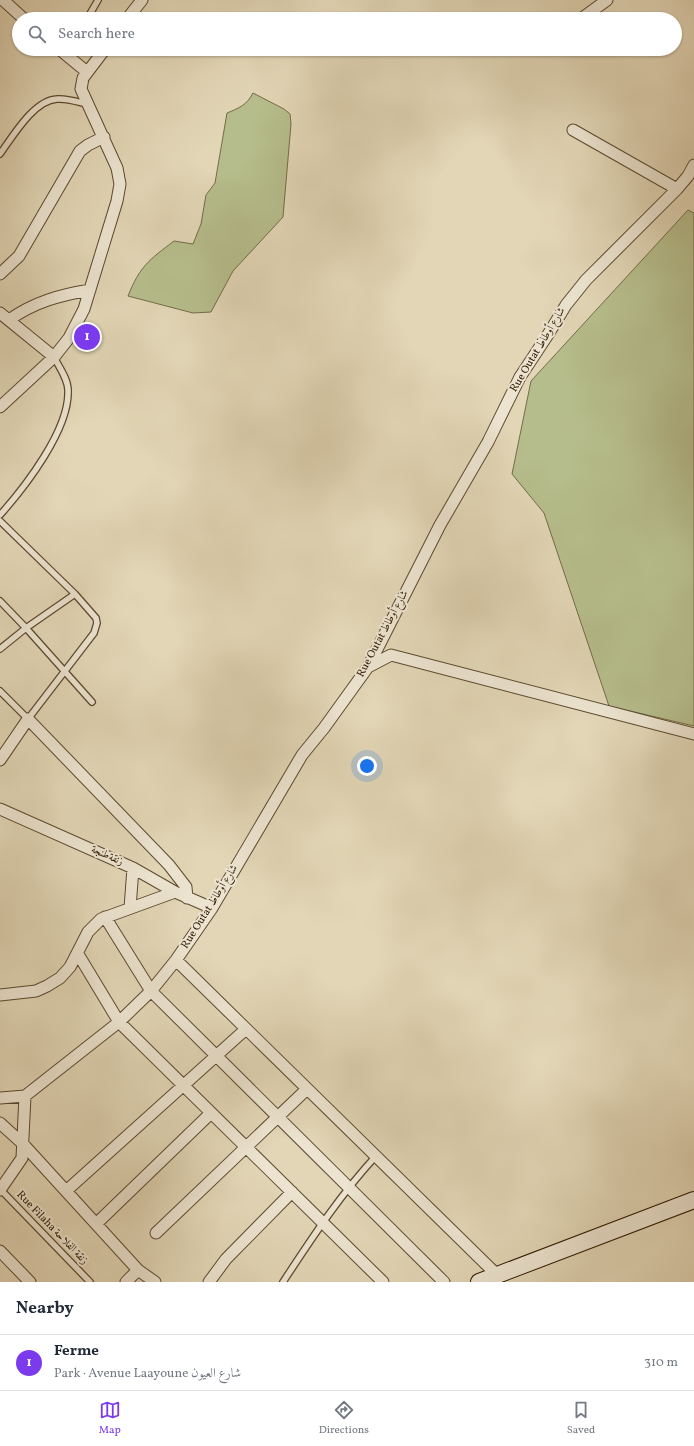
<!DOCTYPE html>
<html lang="en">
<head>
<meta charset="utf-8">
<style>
	body { margin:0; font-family:Vollkorn,Amiri,serif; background:#f2f2f3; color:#1f2937 }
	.you { position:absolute; left:367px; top:766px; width:14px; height:14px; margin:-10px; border:3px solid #fff; border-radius:50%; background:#1a73e8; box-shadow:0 0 0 6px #1a73e833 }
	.badge { display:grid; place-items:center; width:26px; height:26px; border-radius:50%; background:#7c3aed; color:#fff; font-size:13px; font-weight:700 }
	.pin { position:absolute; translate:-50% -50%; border:2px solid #fff; box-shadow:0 1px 4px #0006 }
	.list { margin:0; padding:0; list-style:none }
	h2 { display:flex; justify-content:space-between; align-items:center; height:52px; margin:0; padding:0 16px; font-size:17px }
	h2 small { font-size:13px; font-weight:400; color:#747a83 }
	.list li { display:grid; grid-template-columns:26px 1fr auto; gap:12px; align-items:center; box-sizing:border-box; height:56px; padding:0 16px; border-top:1px solid #e0e1e3 }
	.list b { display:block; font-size:15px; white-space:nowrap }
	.list p { margin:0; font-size:13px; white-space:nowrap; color:#747a83 }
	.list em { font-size:13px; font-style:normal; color:#747a83 }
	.icon { flex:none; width:22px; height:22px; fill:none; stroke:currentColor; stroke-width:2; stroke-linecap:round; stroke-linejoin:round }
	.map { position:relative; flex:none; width:694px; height:1282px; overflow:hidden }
	.search { position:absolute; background:#fff; box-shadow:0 1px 3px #0004; left:12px; right:12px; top:12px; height:44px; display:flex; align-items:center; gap:10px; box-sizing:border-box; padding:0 14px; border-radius:22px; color:#747a83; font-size:15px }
	.sheet { height:108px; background:#fff }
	nav { display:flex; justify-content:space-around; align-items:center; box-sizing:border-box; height:56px; border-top:1px solid #e0e1e3; background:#fff; font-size:11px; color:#747a83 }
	nav a { display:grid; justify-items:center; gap:2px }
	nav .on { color:#7c3aed }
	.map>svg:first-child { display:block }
</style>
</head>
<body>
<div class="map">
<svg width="694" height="1282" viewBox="0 0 694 1282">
	<rect width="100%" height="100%" fill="#e2d6b6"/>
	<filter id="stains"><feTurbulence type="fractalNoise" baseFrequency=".005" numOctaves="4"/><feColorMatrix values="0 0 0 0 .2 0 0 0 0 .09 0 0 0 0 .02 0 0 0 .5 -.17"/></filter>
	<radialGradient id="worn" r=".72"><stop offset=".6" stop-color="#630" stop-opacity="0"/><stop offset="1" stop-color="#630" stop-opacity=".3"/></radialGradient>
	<path fill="#b6bd8c" stroke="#726c47" d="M253,93L284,109L290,114L291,124L283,217L233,271L211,312L193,313L128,296C140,266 149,260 174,241L193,244L201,224L206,195L215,183L227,113C239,108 247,105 253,93Z
		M688,210L694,213V726L609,706L544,513L512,474L531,381Z"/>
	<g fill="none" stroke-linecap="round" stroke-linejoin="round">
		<g stroke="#5c492f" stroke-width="8">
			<path id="lane" d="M87,19L98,0
				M0,154C13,136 34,100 57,99C67,98 78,102 87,104
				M0,515C25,487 70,429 68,390C68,379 59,367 54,357
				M0,521L75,594L96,618L97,623L94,633L28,719L0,691
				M75,594L26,628L92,702
				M0,601L26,628L0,649
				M0,1189L90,1282
				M283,1282C312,1238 340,1195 376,1156"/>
		</g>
		<g stroke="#5c492f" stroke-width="13">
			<path id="street" d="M3,0L24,19
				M127,19L142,0
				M581,19L607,0
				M59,49L87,72
				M573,130L677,189
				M0,274L19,256L80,151L88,145L104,137
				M0,313L54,357
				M9,320C34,302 60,295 90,290
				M0,407L54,357L69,338L84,309L117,201L120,184L117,168L81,89L83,78L105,49
				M368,667L391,655L694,734
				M0,760L28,719L169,865L186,887L187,898
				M0,809L133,868L175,892L212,908
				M130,908L133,868
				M105,917L151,991L444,1282
				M78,954L119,1022L383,1282
				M176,960L496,1274
				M0,995L36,991L47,986L60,978L70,967L88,932L101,919L175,892
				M0,1098L25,1096
				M0,1123L23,1144L138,1270L155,1282
				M0,1190L22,1158L25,1096L119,1022L151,991L176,960L212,908L302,755L324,728L368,667L440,525L488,442L520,377L549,333L566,305L586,280L677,189L688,176L694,165
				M66,1191L246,1029
				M96,1224L211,1113
				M156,1233L307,1089
				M0,1251L30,1282
				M126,1282L138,1270
				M209,1282L226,1259L292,1192"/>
		</g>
		<g stroke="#2f1a02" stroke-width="18">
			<path id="secondary" d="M479,1282L694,1200"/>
		</g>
		<use href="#lane" stroke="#ece4d0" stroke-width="5.5"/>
		<use href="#street" stroke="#ece4d0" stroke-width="11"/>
		<use href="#secondary" stroke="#ece4d0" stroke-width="16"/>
	</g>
	<g text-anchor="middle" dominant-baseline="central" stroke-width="4" stroke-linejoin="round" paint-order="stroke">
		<g font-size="11" fill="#2f1a02" stroke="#ece4d0">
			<text transform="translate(538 350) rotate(-59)">Rue Outat شارع أوطاط</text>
			<text transform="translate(383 634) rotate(-62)">Rue Outat شارع أوطاط</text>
			<text transform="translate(107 856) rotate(24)">زنقةطنجة</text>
			<text transform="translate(210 907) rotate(-58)">Rue Outat شارع أوطاط</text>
			<text transform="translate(52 1228) rotate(46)">Rue Filaha زنقة الفلاحة</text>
		</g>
	</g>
	<rect width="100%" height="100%" filter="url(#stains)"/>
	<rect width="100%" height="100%" fill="url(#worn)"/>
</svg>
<div class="you"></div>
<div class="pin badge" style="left:87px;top:337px">1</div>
<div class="search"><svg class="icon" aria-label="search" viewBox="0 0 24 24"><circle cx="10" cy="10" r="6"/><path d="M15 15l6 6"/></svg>Search here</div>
</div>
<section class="sheet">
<h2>Nearby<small></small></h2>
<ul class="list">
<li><span class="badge">1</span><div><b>Ferme</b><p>Park · Avenue Laayoune شارع العيون</p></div><em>310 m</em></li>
</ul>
</section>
<nav>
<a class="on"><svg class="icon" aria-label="map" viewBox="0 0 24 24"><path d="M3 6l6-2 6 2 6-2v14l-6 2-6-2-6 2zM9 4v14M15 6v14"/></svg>Map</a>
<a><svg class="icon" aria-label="directions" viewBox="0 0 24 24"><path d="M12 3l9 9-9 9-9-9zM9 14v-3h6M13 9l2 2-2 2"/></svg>Directions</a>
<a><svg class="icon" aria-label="saved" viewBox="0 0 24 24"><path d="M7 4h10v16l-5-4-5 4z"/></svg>Saved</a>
</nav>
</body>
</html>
